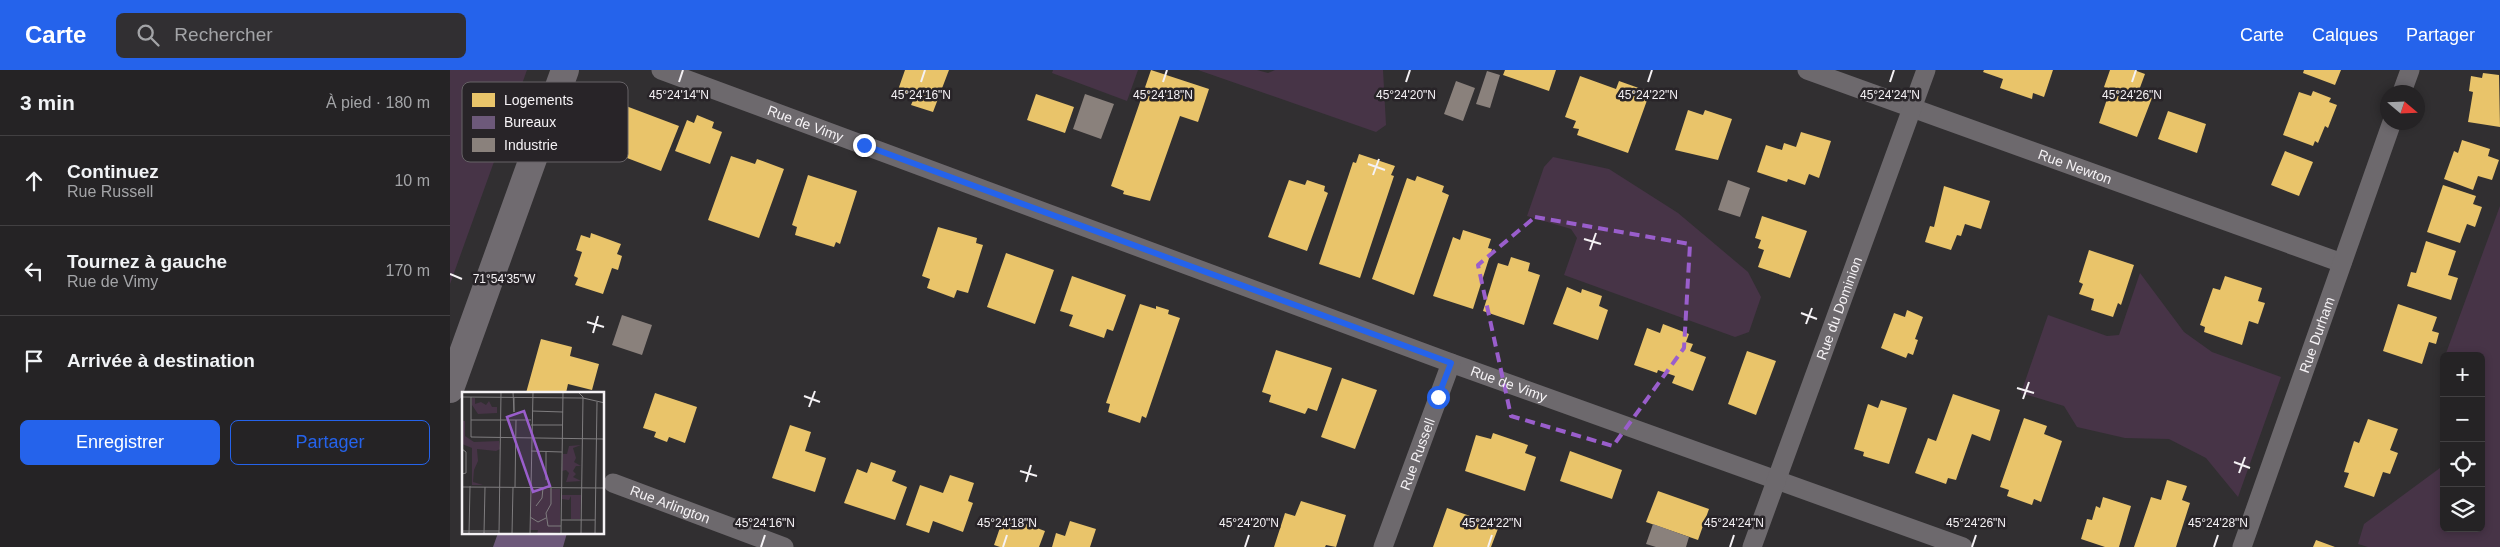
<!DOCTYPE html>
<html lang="fr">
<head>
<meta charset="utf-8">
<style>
	body { margin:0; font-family:Helvetica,sans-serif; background:#312f32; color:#f1f3f6 }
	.controls { position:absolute; right:15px; bottom:15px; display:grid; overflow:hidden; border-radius:8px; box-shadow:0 2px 8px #0003 }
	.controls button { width:45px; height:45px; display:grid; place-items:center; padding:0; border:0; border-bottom:1px solid #424042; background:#252325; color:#f1f3f6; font:25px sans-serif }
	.compass { position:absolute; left:1930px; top:15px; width:45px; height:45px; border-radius:50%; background:#252325; box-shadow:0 2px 8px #0003; rotate:109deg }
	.stop { position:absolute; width:15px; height:15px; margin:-11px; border:4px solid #2563eb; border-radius:50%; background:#fff }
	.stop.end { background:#2563eb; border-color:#fff; box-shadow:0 1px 5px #0008 }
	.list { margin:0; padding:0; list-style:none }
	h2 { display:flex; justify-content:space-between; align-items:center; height:65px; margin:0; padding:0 20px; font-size:21px }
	h2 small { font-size:16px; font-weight:400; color:#a3a4a7 }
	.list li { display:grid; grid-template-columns:32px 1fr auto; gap:15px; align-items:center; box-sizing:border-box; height:90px; padding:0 20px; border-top:1px solid #424042 }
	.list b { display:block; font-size:19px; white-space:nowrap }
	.list p { margin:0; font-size:16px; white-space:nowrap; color:#a3a4a7 }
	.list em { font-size:16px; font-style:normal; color:#a3a4a7 }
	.actions { display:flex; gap:10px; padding:15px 20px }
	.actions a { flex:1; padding:11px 0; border:1px solid #2563eb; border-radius:8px; text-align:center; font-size:18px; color:#2563eb }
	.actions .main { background:#2563eb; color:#fff }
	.icon { flex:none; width:28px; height:28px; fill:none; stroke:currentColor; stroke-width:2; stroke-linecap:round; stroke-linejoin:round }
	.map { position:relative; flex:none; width:2050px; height:477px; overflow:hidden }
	header { display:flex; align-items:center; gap:30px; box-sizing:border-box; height:70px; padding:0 25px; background:#2563eb; color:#fff }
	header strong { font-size:24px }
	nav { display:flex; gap:28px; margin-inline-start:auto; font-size:18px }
	.search { width:350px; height:45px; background:#312f32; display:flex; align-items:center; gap:12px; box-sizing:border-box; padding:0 18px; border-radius:8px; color:#a3a4a7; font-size:19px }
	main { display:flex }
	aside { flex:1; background:#252325 }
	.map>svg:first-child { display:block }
</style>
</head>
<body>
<header>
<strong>Carte</strong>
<div class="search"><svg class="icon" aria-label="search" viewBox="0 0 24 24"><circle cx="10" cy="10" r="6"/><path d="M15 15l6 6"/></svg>Rechercher</div>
<nav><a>Carte</a><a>Calques</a><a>Partager</a></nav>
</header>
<main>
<aside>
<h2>3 min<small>À pied · 180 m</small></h2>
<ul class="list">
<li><svg class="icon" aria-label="ahead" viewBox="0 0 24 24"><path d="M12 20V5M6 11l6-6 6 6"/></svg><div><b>Continuez</b><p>Rue Russell</p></div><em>10 m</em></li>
<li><svg class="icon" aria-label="left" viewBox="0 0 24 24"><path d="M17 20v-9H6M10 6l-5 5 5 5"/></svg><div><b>Tournez à gauche</b><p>Rue de Vimy</p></div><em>170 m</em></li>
<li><svg class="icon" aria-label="arrive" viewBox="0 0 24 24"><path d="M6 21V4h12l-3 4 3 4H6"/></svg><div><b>Arrivée à destination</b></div></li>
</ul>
<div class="actions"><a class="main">Enregistrer</a><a>Partager</a></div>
</aside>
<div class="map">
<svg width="2050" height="477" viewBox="0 0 2050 477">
	<rect width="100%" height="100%" fill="#312f31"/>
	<path fill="#473447" d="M0,0H77L0,214Z
		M603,0H688L677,31L602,3Z
		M748,0H807L818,3L825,0H933L936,55L926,62Z
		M1103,87L1159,99L1228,143L1298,202L1311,227L1299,262L1285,267L1114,205L1127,168L1121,159L1077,146L1094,97Z
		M2050,136V477H1918L1908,474L1914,454L1994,395V458H2031V286H1995Z
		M1690,203L1734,262L1762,282L1831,307L1788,427L1756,388L1719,369L1675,368L1627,357L1614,336L1571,323L1598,245L1657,266L1669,265Z"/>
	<path fill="#e9c46a" d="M455,0H499L483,42L461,35L465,26L448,20Z
		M701,0L759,19L748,52L730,46L700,131L673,124L674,121L661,116Z
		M1055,0H1106L1099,21L1053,5Z
		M1534,0H1603L1594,27L1583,23L1582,29L1550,18L1553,9L1533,2Z
		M1660,0H1684L1695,4L1688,23L1702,28L1687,67L1649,53L1660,20L1654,17Z
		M1854,0H1891L1885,15L1853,3Z
		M2033,3L2049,5L2050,57L2018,52L2023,22L2019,21L2021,6L2032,8Z
		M1130,6L1166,19L1169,11L1200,22L1178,83L1127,65L1129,59L1123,58L1126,51L1115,47Z
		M1863,21L1881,28L1879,32L1887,35L1878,58L1875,56L1868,73L1865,71L1863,76L1833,65L1849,22L1861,26Z
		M586,24L624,37L615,63L577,50Z
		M168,33L229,56L211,101L151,78Z
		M1238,40L1253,45L1255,40L1282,49L1268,90L1225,80Z
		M1718,41L1756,54L1747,83L1708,69Z
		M247,45L264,52L262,58L272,62L260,94L225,81L237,50L244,53Z
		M1351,62L1381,71L1369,108L1359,104L1355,115L1338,109L1337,112L1307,102L1316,75L1332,80L1334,73L1346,77Z
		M2012,70L2040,79L2038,86L2049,90L2042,110L2028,106L2023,120L1994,109L2004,81L2008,83Z
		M1835,81L1863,92L1849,126L1821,115Z
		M909,84L945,96L941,105L944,106L910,208L869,194L903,92L906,93Z
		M281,86L305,94L307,89L334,99L309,168L258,150Z
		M358,105L407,121L390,174L386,172L384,177L345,165L347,157L342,155Z
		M967,106L994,116L992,122L999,125L964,225L922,209L957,108L965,111Z
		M839,110L855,115L857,110L875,116L874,121L878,123L857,181L818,167Z
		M1993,115L2026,126L2023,134L2032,137L2025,157L2017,154L2010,173L1977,162Z
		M1494,116L1540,131L1531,159L1515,154L1511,166L1507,165L1501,180L1475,172L1480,156L1484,157Z
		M1312,146L1357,161L1340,208L1308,197L1314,180L1308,178L1311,170L1305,168Z
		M488,157L527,168L526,173L533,175L518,223L507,220L504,228L477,218L480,209L472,206Z
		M1013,160L1041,169L1038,178L1042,179L1023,239L983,226L1003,167L1010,170Z
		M141,163L171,174L167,184L172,186L168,200L162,198L153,224L125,215L128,208L124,206L132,182L126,180L131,165L140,168Z
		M1976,171L2006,181L1998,205L2008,208L2001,230L1957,216L1961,202L1966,203Z
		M1639,180L1684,195L1671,235L1668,233L1663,247L1641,240L1644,229L1629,224L1633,214L1629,212Z
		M556,183L604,200L585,254L537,237Z
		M1061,187L1080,193L1078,201L1090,205L1074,255L1033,241L1048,193L1058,196Z
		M622,206L676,225L663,261L657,259L654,268L619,256L623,245L610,241Z
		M1775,206L1812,218L1808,231L1815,233L1808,254L1799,251L1792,275L1754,262L1755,257L1750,255L1763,218L1770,220Z
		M1117,217L1131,223L1132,219L1152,226L1149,236L1158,240L1148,270L1103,254Z
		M690,234L706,239V236L719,240L718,244L730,248L696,348L692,346L690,353L658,342L660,334L656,333Z
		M1948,234L1987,247L1982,261L1989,263L1986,274L1979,272L1972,294L1933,281Z
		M1457,240L1473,247L1465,269L1468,270L1463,285L1458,283L1456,288L1431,278L1444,243L1455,247Z
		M1213,254L1239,264L1236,272L1243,274L1240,281L1256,287L1243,321L1222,313L1225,306L1208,300L1207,303L1184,295L1197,258L1210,263Z
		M91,269L122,277L120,286L149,294L142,320L118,314L116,323H76Z
		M826,280L882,298L867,341L858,338L855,344L819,332L821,325L812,322Z
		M1297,281L1326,291L1306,345L1278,334Z
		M892,308L927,320L905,379L871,367Z
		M205,323L247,337L235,373L219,367L217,372L204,367L206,362L193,358Z
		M1503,324L1550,340L1540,371L1522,364L1506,410L1498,408L1496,414L1465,403L1478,368L1486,371Z
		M1431,330L1457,338L1439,394L1413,386L1414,382L1404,379L1418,334L1428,338Z
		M1574,348L1597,356L1594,364L1612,371L1591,432L1584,429L1582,435L1557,426L1559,420L1550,417Z
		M1918,349L1948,359L1940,380L1948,383L1940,404L1933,402L1924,427L1894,417L1899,403L1894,402L1904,371L1909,373Z
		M340,355L361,362L355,381L376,388L365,422L322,408Z
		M1043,363L1078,375L1075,383L1086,387L1075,421L1015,401L1026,365L1041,369Z
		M1120,381L1172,400L1162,429L1110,411Z
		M421,392L446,401L442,411L457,417L445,450L394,433L407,399L417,403Z
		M500,405L524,413L518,431L523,433L513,462L483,451L479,463L456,455L470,415L493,423Z
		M1717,410L1737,416L1732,430L1740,433L1726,477H1684L1701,427L1711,430Z
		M1208,421L1259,439L1248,470L1196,452Z
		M1653,427L1681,436L1669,477H1655L1631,469L1637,449L1642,450L1646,436L1650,438Z
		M851,431L896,445L886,477L876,475L875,477H824L835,443L845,446Z
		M997,438L1049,456L1041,477H983Z
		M554,446L595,461L589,477H550L544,475Z
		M620,451L646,459L640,477H602L606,463L615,466Z
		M1866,470L1885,477H1863Z"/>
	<path fill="#6d597a" d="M48,463H117L113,477H43Z"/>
	<path fill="#8a817c" d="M1037,1L1050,5L1040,38L1026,34Z
		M1006,11L1025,18L1013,51L994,44Z
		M635,24L664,34L651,69L623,59Z
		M1278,110L1300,118L1290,147L1268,140Z
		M172,245L202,255L192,285L162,275Z
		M1203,454L1239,467L1236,477H1206L1196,474Z"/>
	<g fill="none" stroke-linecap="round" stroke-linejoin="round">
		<g stroke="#6d696d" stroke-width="19">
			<path id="s1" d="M211,0L1001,293L1513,477"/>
			<path id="s2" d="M1357,0L1892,193"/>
			<path d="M1952,22L1960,0"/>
			<path id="s3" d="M163,413L334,477"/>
			<path id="s4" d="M933,477L1001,293"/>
			<path id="s5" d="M1302,477L1476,0"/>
			<path id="s6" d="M1792,477L1942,52"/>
		</g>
		<path stroke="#706b70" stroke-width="28" d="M0,319L115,0"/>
	</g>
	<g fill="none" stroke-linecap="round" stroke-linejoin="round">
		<path stroke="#2563eb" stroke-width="6" d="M414,75L1001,293L988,327"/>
	</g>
	<path fill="none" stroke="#9a5ecc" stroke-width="4" stroke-dasharray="10 6" stroke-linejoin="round" d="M1085,147L1240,174L1234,278L1163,376L1061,346L1028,195Z"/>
	<path fill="none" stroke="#f5f2f5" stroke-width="2" d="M229,12L233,0M471,12L475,0M713,12L717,0M956,12L960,0M1198,12L1202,0M1440,12L1444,0M1682,12L1686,0M918,94L935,100M923,105L929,89M1134,169L1151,174M1140,180L1146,163M0,204L12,209M1351,243L1367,249M137,252L154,257M1356,254L1362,238M143,263L148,246M1567,318L1584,323M354,326L370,332M1573,329L1579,312M359,337L365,321M1784,392L1800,398M570,401L587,406M1789,403L1795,387M576,412L581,395M311,477L315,465M553,477L557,465M795,477L799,465M1038,477L1042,465M1280,477L1284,465M1522,477L1526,465M1764,477L1768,465"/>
	<g text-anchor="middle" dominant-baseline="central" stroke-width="5" stroke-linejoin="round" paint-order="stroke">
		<g font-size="14" fill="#f5f2f5" stroke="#282428">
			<text stroke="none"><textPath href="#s1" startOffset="154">Rue de Vimy</textPath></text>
			<text stroke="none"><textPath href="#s2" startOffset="285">Rue Newton</textPath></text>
			<text stroke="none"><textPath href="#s5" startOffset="254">Rue du Dominion</textPath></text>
			<text stroke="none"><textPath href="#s6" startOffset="225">Rue Durham</textPath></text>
			<text stroke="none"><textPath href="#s1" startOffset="904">Rue de Vimy</textPath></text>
			<text stroke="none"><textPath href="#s4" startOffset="99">Rue Russell</textPath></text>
			<text stroke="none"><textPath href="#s3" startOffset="61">Rue Arlington</textPath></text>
		</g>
	</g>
	<g transform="translate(12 322)">
		<rect width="142" height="142" fill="#312f31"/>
		<path d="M10,6H13V12L19,10L24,13L27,9L30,15H35V21L16,22L10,13ZM0,29H3V44L12,50L37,49L38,57L34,59L15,57L16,69L12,78L11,90L21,93H10V56L0,52ZM119,53L111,56L114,66L112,70L119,74H114L111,79L114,82L111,85L119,89L104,90L107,81L104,78L100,79L101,62H105L107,54ZM69,97H98V140L75,142L76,138H68ZM100,103H119L118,127H109V104L107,108L100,107Z" fill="#473447"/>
		<path fill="none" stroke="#7f7d7f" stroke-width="1" d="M51,0L52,20V6M116,0L121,5L119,142M0,5L121,6L143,11M9,5V45L143,47M70,19L101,20M9,28H69M69,33H100M0,57L4,60V81L0,82M69,59L100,60M84,88V60M0,95L143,96M53,95L54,28M89,96V112L84,121L86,134H99M74,114L80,106L81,96M68,125L76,130L84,126M99,128H133M0,139H37M7,142L8,94M22,142L23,95M37,142L39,0M50,142L51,95M68,142L71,0M99,142L101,0M133,142L135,10"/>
		<path fill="#9a5ecc" fill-opacity="0.15" stroke="#9a5ecc" stroke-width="2.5" d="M62,19L88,94L71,100L45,25Z"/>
		<rect width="142" height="142" fill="none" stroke="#f5f2f5" stroke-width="2.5"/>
	</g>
	<rect x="12" y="12" width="166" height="80" rx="8" fill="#282428" stroke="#666266" stroke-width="1"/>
	<rect x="22" y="23" width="23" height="14" fill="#e9c46a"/>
	<rect x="22" y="46" width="23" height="13" fill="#6d597a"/>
	<rect x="22" y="68" width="23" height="14" fill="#8a817c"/>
	<g font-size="14" fill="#f5f2f5">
		<text x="54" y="35">Logements</text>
		<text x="54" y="57">Bureaux</text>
		<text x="54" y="80">Industrie</text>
	</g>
	<g font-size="12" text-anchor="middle" fill="#f5f2f5" stroke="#282428" stroke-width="5" stroke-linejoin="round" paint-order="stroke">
		<text x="229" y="29">45°24'14"N</text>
		<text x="471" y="29">45°24'16"N</text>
		<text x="713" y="29">45°24'18"N</text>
		<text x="956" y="29">45°24'20"N</text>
		<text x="1198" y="29">45°24'22"N</text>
		<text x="1440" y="29">45°24'24"N</text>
		<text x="1682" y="29">45°24'26"N</text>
		<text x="54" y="213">71°54'35"W</text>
		<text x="315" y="457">45°24'16"N</text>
		<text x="557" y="457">45°24'18"N</text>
		<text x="799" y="457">45°24'20"N</text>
		<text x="1042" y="457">45°24'22"N</text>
		<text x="1284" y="457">45°24'24"N</text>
		<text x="1526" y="457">45°24'26"N</text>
		<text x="1768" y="457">45°24'28"N</text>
	</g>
</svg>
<div class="controls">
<button>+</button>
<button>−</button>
<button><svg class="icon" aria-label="locate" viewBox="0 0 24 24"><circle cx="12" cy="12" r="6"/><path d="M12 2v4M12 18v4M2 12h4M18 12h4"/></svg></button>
<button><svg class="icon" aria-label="layers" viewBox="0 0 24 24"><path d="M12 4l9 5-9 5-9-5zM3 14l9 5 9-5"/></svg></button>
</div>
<svg class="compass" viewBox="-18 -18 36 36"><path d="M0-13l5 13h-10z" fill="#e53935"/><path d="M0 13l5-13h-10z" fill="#a3a4a7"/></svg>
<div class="stop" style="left:988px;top:327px"></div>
<div class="stop end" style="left:414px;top:75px"></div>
</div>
</main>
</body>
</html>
